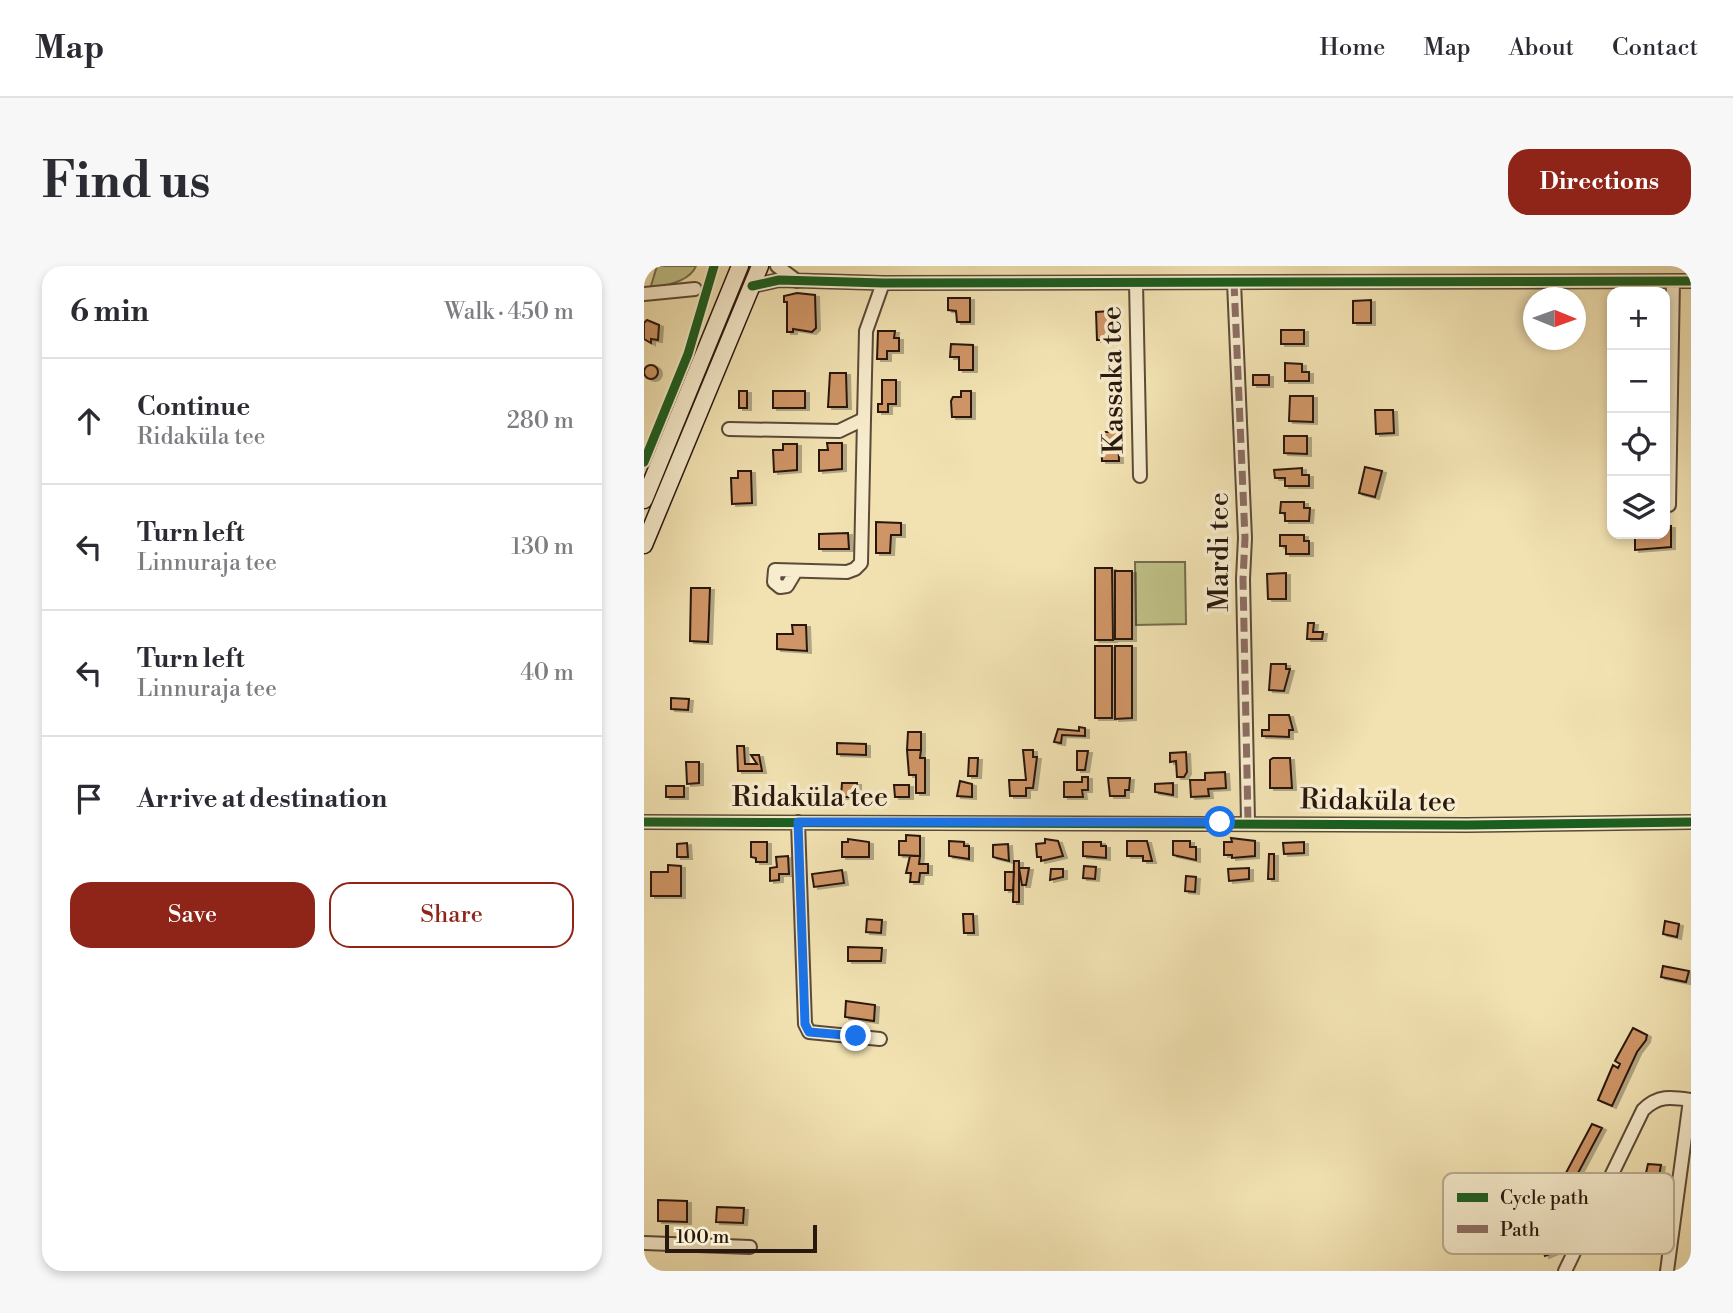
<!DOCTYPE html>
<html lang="en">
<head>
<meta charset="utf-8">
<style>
	body { margin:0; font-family:"Libre Bodoni",serif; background:#f7f7f7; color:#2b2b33 }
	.controls { position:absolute; right:21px; top:21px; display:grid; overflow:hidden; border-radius:14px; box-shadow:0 4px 10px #0003 }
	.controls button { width:63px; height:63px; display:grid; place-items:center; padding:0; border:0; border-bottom:2px solid #e1e1e2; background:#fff; color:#2b2b33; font:35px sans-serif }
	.compass { position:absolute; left:879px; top:21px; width:63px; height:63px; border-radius:50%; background:#fff; box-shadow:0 4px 10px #0003; rotate:91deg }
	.scale { position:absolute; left:21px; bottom:18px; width:152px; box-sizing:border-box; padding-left:7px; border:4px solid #29180f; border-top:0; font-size:19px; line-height:24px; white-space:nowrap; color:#29180f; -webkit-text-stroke:5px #f7eccd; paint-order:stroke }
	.stop { position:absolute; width:21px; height:21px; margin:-16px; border:5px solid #1a73e8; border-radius:50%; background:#fff }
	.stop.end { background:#1a73e8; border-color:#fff; box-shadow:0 2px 7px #0008 }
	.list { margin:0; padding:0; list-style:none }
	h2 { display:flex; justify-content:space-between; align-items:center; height:91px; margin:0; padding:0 28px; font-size:30px }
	h2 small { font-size:23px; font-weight:400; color:#7c7c81 }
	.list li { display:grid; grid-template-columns:46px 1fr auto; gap:21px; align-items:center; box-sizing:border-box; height:126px; padding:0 28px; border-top:2px solid #e1e1e2 }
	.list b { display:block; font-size:26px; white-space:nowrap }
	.list p { margin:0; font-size:23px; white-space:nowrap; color:#7c7c81 }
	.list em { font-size:23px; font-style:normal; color:#7c7c81 }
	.actions { display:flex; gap:14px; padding:21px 28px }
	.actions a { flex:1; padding:16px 0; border:2px solid #8f2418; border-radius:21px; text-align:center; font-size:24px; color:#8f2418 }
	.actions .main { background:#8f2418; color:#fff }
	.icon { flex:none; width:38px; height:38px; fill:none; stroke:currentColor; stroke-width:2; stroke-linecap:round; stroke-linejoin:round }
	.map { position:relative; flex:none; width:1047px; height:1005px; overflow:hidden; border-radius:21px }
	header { display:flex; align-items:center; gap:42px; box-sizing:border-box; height:98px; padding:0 35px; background:#fff; border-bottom:2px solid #e1e1e2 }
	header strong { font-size:33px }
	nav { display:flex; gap:38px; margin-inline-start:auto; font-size:24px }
	.intro { display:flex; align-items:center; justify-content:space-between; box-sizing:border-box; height:168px; padding:0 42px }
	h1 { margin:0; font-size:49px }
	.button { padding:18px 32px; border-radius:21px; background:#8f2418; color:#fff; font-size:24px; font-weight:700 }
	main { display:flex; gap:42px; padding:0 42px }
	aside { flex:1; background:#fff; border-radius:21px; box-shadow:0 4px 10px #0003 }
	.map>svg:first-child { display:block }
</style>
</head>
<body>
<header>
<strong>Map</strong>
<nav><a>Home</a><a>Map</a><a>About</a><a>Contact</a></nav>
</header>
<div class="intro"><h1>Find us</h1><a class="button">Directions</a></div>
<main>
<aside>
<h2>6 min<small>Walk · 450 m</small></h2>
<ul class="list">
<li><svg class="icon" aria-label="ahead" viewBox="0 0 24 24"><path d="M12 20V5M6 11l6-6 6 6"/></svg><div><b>Continue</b><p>Ridaküla tee</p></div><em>280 m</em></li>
<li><svg class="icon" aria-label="left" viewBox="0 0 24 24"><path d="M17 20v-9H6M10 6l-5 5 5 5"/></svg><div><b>Turn left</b><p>Linnuraja tee</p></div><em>130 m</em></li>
<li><svg class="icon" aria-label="left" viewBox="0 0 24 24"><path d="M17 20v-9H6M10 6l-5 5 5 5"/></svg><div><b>Turn left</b><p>Linnuraja tee</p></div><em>40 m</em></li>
<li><svg class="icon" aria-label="arrive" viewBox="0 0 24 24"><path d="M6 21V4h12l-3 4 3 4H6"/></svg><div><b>Arrive at destination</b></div></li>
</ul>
<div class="actions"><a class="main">Save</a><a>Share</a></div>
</aside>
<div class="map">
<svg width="1047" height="1005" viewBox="0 0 1047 1005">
	<defs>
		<filter id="shadow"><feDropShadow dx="4" dy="2" stdDeviation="0" flood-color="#0004"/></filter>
	</defs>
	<rect width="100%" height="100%" fill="#f2e2b2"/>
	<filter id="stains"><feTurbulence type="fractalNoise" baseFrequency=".00286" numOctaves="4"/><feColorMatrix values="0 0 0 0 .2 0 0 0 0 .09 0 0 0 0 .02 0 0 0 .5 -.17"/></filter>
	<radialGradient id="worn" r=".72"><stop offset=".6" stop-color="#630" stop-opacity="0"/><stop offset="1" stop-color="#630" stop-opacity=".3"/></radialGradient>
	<path fill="#c0c288" stroke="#746d4c" stroke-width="2" d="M13,0H52C46,16 21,19 6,23Z
		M491,296H541L542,358L492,359Z"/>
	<path fill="#cf9566" stroke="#29180f" stroke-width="2" filter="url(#shadow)" d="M153,27L171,29L172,62L168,66L149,63V66H143V36H140V30Z
		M304,32H326V56H313L312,45L304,44Z
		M727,34V57H709V35Z
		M467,45L468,74H453L452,46Z
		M3,54L15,59L14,74L7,73V77L0,73V57Z
		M637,64H660V78H637Z
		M234,65H251L250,72H255V85H243V93H233Z
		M307,78L329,79V104H315V91H306Z
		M641,97L658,98V106H665V115H641Z
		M0 106a7 7 0 1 1 14 0a7 7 0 1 1-14 0Z
		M186,107H202L203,141H184Z
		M609,109H625V119H609Z
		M238,114H252V138H244V146H234V138H238Z
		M95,125H103V142H95Z
		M129,125H161V142H129Z
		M317,125H327V151H308L307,135L309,131H317Z
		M646,130H669V156L645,155Z
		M731,144H749L750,167L732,168Z
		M457,166H474L475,195H458Z
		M640,170H663V188L640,187Z
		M183,177H198V203L175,205V184H184Z
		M139,178H153V204L130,206L129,184H139Z
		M721,201L738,205L731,231L715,227Z
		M658,202V209H665V220H641V212H631L630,204Z
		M94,205H107L108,237L88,238L87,212H94Z
		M637,236H660V242H666L665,255H641V247H636Z
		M232,256L257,257V269H247L246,287H232Z
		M1021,260H1027V281L991,284V268H1021Z
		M204,267L205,283H175V268Z
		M636,269H660V275H665V288H642V280H636Z
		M451,302H468L469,374H451Z
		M471,305H488V373H471Z
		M642,307V333H624L623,308Z
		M47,322H66L64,376L46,375Z
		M664,357H670L669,366H679L678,373H663Z
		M148,359H162L163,385L133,383V368H149Z
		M451,380H468V452H451Z
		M471,380H488V452L471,453Z
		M627,398H642V403H646L640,425L625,424Z
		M27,432L45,433L44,444L27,443Z
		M625,449H645L649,464H645V471L618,470V464H625Z
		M435,461L441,462V470L418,469L417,477L410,476L414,463L435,465Z
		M264,466H277V484H263Z
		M193,477L222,478V489L193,488Z
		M93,480H100L101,498H113L107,489H115L118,505H94Z
		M263,484H277L276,492H281V527H272V509H265Z
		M379,484H389V491H393L389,522H382V530H366L365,514H382Z
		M433,485H444L441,504H433Z
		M542,486L543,506L540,511H533L532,495L526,496V487Z
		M325,492H334L333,510H324Z
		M629,492H646L648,522H626V494Z
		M42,496H55V517L43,518Z
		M581,506L582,522L564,523L565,530L547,531L546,514H561V507Z
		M438,511H444V524H438L439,531H420V516H438Z
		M464,512H486L485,524H481V530H466Z
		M316,515L328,518V531L313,530Z
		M198,517H213V531H197Z
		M529,517V529L511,526V518Z
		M93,519L111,520V532H93Z
		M250,519H265V531H251Z
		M22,520H40V531H22Z
		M262,569L276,570V590L255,589V575H262Z
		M587,572L611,575V590L588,592V589H580V576H588Z
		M204,573L225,576V591H198V576H204Z
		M401,573L414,575L419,590L397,595V591H393L392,578L401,577Z
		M305,575L320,576V580H325V593L305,590Z
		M483,575H503L508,595H499V590H483Z
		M529,575H546V581H552V594L529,589Z
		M107,576H123V596H112V592L107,591Z
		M439,576H457V580H462V592L439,590Z
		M660,576V587L640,588L639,577Z
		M43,577L44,591H33V578Z
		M364,578L365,595L349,591V579Z
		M625,588H630V613H624Z
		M144,590L145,608H135V614L126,615V602L133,601L132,591Z
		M266,590H276L275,598H284V607H276L275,616H266L267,607H262Z
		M370,595H375V636H369Z
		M24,599L37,600V630H7V606H24Z
		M440,600L452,601L451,613L439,612Z
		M375,602H385L382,619H378Z
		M605,602V613L585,615L584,603Z
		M407,603H419V611L406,614Z
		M198,604L200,617L170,621L168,608Z
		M361,606H370L369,624H361Z
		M542,610L552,611L551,626L541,625Z
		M319,648H329L330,667H320Z
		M223,653L238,654L237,667L222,666Z
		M1021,655L1035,658L1033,671L1019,668Z
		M204,681L238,682L237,695H204Z
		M1019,700L1045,705L1042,716L1017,711Z
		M202,735L231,739L230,755L201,751Z
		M989,762L1003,769L1002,774L993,786L968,840L954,834L969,799L974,802L976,798L971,795Z
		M948,858L958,862L909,954L900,955L911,986L901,990L889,956L899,950Z
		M1004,898L1017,899L1012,927L998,925Z
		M14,934L43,935V956L14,955Z
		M73,941L100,942L99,957L72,956Z"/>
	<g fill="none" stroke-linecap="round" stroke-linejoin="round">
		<g stroke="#5b4a38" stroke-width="16">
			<path id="minor" d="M133,0L153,15
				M590,16L601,272L599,313L604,556
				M492,17L496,210
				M108,20L135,14L239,17L1047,15
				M0,28L51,23
				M85,163L195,165L220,153L222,65L239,17
				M1025,239L1029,15
				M152,305L143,320L136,321L130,316L131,304L203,306L211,303L217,297L220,153
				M0,556L823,559L1047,556
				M154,556L161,758L165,766L236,773
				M0,977L106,981
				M921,1005L999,844C1014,829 1027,831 1047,834
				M1023,1005L1046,834"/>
		</g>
		<g stroke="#29180f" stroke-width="19">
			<path id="secondary" d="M0,234L96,0
				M0,279L116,0"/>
		</g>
		<use href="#minor" stroke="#f7eccd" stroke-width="12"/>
		<use href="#secondary" stroke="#f7eccd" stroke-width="16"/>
		<path stroke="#8d6e63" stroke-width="7" stroke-dasharray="14 7" stroke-linecap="butt" d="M590,16L601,272L599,313L604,556"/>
		<g stroke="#f7eccd" stroke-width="13">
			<path id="cycleway" d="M108,20L135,14L239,17L1047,15
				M0,196L44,88L70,0
				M0,556L823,559L1047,556"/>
		</g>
		<use href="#cycleway" stroke="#1b5e20" stroke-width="9"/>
	</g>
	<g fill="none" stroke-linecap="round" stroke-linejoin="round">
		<path stroke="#1a73e8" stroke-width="9" d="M212,770L165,766L161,758L154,556H576"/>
	</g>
	<g text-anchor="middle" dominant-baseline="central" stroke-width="7" stroke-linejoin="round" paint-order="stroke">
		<g font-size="28" fill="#29180f" stroke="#f7eccd">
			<text transform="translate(469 114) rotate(-91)">Kassaka tee</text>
			<text transform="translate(575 286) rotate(-90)">Mardi tee</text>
			<text x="166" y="531">Ridaküla tee</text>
			<text transform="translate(734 535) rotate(1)">Ridaküla tee</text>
		</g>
	</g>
	<rect x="799" y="907" width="231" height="81" rx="10" fill="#f7eccd" stroke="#b9ac94" stroke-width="2"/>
	<rect x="813" y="927" width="31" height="9" fill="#1b5e20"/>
	<rect x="813" y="959" width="31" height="8" fill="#8d6e63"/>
	<g font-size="19" fill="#29180f">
		<text x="856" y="938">Cycle path</text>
		<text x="856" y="970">Path</text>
	</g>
	<rect width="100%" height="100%" filter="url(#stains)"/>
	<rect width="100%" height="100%" fill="url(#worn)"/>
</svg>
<div class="controls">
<button>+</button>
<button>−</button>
<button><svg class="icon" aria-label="locate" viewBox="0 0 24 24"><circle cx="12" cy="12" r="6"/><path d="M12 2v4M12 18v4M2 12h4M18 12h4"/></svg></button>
<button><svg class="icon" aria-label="layers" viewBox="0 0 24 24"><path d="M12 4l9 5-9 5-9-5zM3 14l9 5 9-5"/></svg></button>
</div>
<svg class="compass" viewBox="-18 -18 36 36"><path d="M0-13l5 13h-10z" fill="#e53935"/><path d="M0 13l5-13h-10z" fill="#7c7c81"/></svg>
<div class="scale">100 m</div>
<div class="stop" style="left:576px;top:556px"></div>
<div class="stop end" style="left:212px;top:770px"></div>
</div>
</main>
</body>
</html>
